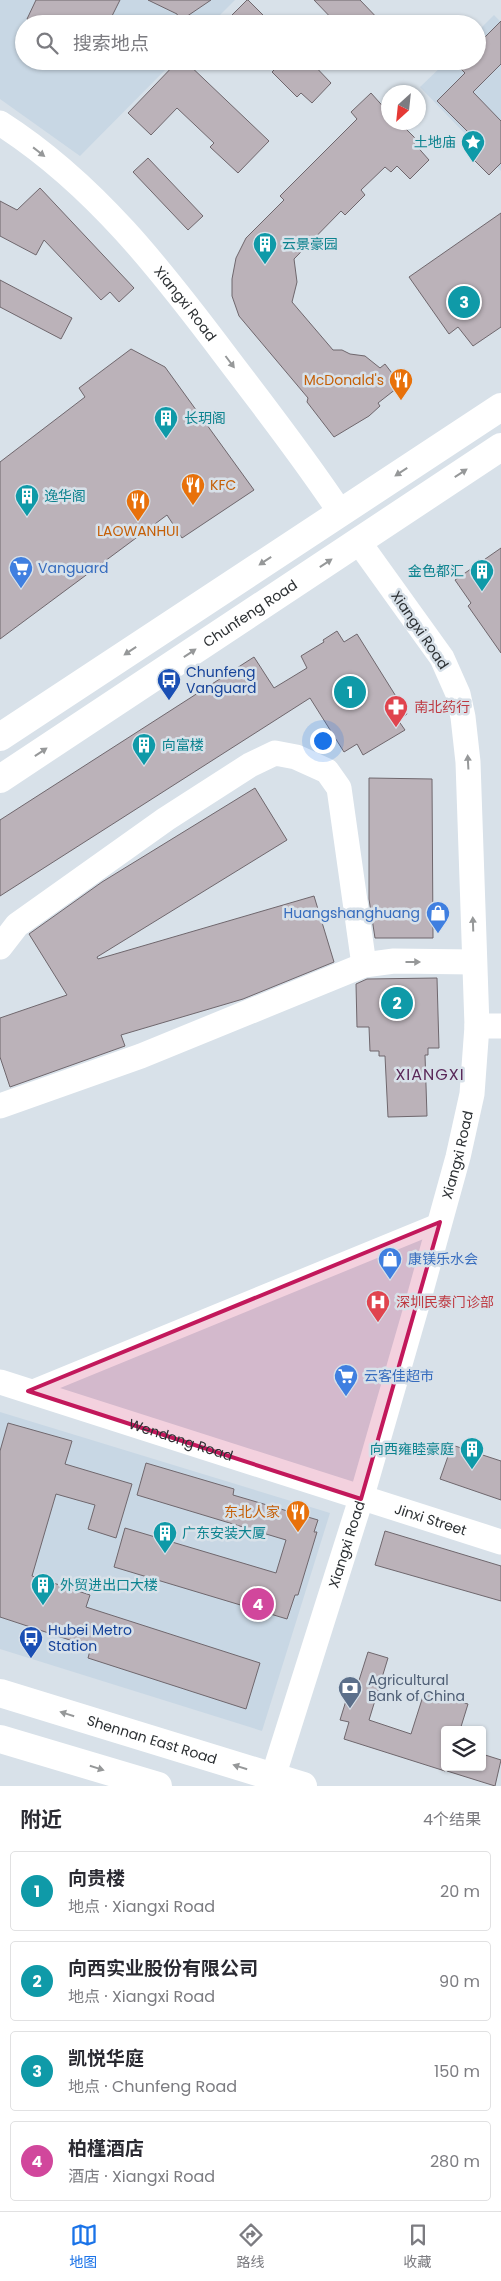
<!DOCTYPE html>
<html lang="zh">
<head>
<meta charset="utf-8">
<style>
	body { margin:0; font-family:Poppins,"Noto Sans SC",sans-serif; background:#f7f7f7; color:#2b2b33 }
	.controls { position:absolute; right:15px; bottom:15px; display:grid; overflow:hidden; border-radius:5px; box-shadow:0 1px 4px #0004 }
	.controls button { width:45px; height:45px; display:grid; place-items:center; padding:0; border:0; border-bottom:1px solid #e1e1e2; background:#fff; color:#2b2b33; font:25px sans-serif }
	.compass { position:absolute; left:381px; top:85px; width:45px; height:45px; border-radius:50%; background:#fff; box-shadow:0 1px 4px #0004; rotate:207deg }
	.you { position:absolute; left:322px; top:740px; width:18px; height:18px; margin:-12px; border:4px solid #fff; border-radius:50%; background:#1a73e8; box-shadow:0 0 0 8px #1a73e833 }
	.badge { display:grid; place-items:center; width:32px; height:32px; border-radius:50%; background:#1a73e8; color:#fff; font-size:16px; font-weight:700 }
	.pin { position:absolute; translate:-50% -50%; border:2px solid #fff; box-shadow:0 1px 5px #0006 }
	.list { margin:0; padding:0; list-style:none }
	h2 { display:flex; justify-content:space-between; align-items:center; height:65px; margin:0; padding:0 20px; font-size:21px }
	h2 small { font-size:16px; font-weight:400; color:#7c7c81 }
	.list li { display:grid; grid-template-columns:32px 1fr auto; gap:15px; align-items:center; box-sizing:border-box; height:80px; margin:0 10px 10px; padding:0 10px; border:1px solid #e1e1e2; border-radius:5px }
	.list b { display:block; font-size:19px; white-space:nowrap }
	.list p { margin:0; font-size:16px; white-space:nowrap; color:#7c7c81 }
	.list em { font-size:16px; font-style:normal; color:#7c7c81 }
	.icon { flex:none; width:28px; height:28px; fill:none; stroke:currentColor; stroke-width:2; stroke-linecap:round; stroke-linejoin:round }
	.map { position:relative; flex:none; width:501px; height:1786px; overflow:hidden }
	.search { position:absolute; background:#fff; box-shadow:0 1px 4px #0004; left:15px; right:15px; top:15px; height:55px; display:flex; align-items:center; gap:12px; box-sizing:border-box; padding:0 18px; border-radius:28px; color:#7c7c81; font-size:19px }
	.sheet { height:425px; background:#fff }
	nav { display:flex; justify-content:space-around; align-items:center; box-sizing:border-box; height:70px; border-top:1px solid #e1e1e2; background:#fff; font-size:14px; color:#7c7c81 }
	nav a { display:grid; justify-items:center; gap:2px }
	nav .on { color:#1a73e8 }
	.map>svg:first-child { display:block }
</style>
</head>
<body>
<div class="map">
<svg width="501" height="1786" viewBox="0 0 501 1786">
	<rect width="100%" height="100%" fill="#d8e1e9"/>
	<path fill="#c8d7e4" d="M0,0H235L211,24H24V61H174L80,156L0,99Z
		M494,15L501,22V171L420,87L447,61H477V32Z
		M0,1412L330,1513L262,1731L0,1649Z"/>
	<path fill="#bbb2b9" stroke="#6f676d" d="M36,0H120L108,24H69L59,19L56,24H36L27,19Z
		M148,0H211L180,21L177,14Z
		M247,0H248L272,24H223Z
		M314,0H360L383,24H337Z
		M501,21V64L473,92L501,121V163L489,175L463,149L474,138L437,101L465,73L453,61H477V45Z
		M178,61H185L269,141L238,173L210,147L214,143L177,108L151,135L128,113Z
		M283,61H310L331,83L312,103L301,93L297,97L272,72Z
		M371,93L388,112V122H399L415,138L414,143L429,160L410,179L397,166L391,172L385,167L361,190L365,195L345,215L341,211L294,259L297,282L292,302L333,350H342L350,354L365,356L380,368L385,364L401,385L378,403L380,406L369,416L334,437L307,402L308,398L239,316L232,296V279L236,258L246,238L284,200L280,196L357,119L351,112Z
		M148,158L203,216L188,230L133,172Z
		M40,188L134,288L119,302L110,292L101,300L44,240L36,255L0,236V201L17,210Z
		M501,213V327L473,346L458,327L449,334L409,277Z
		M0,280L72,318L61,339L0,307Z
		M131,349L165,367L254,490L182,538L167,515L0,639V462L85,397L79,388Z
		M501,548V653L468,606L471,603L455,580Z
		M337,631L344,642L357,634L407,714L398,720L405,730L363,755L357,744L344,752L310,698L0,896V820L254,657L274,688L307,668L301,656L324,642L323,640Z
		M369,778L432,779L433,938H375L369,899Z
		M255,788L287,840L97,957L98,959L314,896L334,962L243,999L121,1035L125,1046L10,1087L0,1057V1018L67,995L29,934L102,882Z
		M437,978L439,1048H428V1055H425L427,1116L388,1117L385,1056H379V1051H370L369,1027H357L356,984L367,979Z
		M8,1423L72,1441L65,1464L132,1484L116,1538L88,1529L95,1505L56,1494L32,1576L90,1595L86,1607L260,1663L246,1709L88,1658L91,1647L0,1617V1451Z
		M452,1445L501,1461V1500L440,1479Z
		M146,1463L234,1489L233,1495L318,1520L314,1532H317L298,1595H295L287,1619L114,1567L125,1528L276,1573L286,1540L137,1495Z
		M385,1531L501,1566V1601L375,1565Z
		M368,1652L388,1658L369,1720L411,1734L424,1693L468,1704L460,1730H445V1771L344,1739L349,1722L340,1720L349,1691L355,1693Z
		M482,1754L501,1760L495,1786L447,1771V1767H482Z"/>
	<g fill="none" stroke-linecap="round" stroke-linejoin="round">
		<path stroke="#fff" stroke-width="19" d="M28,1391L440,1222"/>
		<g stroke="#fff" stroke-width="25">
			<path id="s1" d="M0,123C94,183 162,271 228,359C266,409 305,459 340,512"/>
			<path d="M0,947L17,925L166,819L250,765L275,753L296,757L327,771L339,788L364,965"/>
			<path d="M477,1026H501"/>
			<path d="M0,1106L141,1056L364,965L394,961L474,962"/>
			<path id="s2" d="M0,1382L501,1542"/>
			<path id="s3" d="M273,1777L361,1499L419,1298L458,1157L472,1094L477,1026L468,762L463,717L458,694L442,658L358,541"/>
		</g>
		<g stroke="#fff" stroke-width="28">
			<path d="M0,737L501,407"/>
			<path id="s4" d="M0,779L501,447"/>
		</g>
		<g stroke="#fff" stroke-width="28">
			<path id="s5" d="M0,1693L303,1786"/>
			<path d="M0,1739L158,1786"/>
		</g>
	</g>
	<defs><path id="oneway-solid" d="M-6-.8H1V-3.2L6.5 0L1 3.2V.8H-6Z" transform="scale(1.25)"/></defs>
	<g fill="#969899">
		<use href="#oneway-solid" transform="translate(39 152) rotate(38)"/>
		<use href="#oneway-solid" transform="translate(230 362) rotate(53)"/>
		<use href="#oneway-solid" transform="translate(401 472) rotate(147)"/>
		<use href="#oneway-solid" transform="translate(461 473) rotate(-33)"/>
		<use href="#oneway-solid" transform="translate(265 561) rotate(146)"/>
		<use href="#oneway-solid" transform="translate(326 563) rotate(-34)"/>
		<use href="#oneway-solid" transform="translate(130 651) rotate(146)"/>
		<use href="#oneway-solid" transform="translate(190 653) rotate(-34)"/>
		<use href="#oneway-solid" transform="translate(41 752) rotate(-34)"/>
		<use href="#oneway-solid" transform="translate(468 762) rotate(-93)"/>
		<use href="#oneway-solid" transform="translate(473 924) rotate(-92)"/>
		<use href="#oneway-solid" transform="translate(413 962)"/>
		<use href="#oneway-solid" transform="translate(67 1714) rotate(-163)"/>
		<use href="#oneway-solid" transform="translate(240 1767) rotate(-163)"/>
		<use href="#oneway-solid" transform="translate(97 1768) rotate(17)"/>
	</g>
	<path fill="#c2185b" fill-opacity="0.2" stroke="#c2185b" stroke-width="4" stroke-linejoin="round" d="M440,1222L361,1499L28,1391Z"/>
	<defs>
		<g id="sight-pin" transform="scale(1.25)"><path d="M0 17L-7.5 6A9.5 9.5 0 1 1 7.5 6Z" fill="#0f9aa8" stroke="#d8e1e9"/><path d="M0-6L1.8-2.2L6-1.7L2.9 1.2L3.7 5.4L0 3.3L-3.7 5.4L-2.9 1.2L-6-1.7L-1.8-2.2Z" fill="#fff"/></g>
		<g id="building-pin" transform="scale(1.25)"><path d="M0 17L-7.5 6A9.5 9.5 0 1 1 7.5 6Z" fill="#0f9aa8" stroke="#d8e1e9"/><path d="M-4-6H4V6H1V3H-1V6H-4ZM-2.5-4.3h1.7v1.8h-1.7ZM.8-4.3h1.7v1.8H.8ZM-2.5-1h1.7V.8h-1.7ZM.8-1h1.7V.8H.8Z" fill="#fff"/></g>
		<g id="restaurant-pin" transform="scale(1.25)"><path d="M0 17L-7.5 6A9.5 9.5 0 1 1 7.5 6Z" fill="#e8710a" stroke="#d8e1e9"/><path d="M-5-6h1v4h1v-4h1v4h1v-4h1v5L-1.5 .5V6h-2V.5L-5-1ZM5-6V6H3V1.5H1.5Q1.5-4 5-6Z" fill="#fff"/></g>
		<g id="supermarket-pin" transform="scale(1.25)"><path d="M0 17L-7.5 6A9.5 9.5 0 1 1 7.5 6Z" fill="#3f7fe0" stroke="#d8e1e9"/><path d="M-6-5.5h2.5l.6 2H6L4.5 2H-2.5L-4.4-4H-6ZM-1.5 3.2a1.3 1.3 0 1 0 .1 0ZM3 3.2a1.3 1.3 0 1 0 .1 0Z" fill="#fff"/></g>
		<g id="bus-pin" transform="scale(1.25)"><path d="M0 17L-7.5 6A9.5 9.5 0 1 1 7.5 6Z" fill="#1a4fb4" stroke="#d8e1e9"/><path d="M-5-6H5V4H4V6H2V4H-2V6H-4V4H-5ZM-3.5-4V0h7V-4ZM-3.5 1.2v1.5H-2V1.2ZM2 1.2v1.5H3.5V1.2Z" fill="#fff"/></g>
		<g id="pharmacy-pin" transform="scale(1.25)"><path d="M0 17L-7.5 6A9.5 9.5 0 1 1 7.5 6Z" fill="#e0444e" stroke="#d8e1e9"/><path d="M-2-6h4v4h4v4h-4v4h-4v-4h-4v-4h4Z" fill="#fff"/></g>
		<g id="shop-pin" transform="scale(1.25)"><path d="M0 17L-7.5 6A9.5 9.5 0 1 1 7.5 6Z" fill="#3f7fe0" stroke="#d8e1e9"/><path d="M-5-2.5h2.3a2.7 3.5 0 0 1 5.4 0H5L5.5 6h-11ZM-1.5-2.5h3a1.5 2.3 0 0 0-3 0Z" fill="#fff"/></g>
		<g id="hospital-pin" transform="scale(1.25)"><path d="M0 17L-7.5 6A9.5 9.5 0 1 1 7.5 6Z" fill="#e0444e" stroke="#d8e1e9"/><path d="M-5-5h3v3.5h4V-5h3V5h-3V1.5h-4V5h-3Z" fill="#fff"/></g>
		<g id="bank-pin" transform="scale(1.25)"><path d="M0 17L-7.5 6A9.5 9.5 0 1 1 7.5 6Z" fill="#5c6f8a" stroke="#d8e1e9"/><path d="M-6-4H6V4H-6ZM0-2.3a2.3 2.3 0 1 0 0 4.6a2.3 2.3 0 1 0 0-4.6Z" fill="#fff"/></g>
	</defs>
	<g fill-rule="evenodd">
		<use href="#sight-pin" x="473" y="142"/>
		<use href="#building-pin" x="265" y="244"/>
		<use href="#restaurant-pin" x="401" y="380"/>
		<use href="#building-pin" x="166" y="418"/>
		<use href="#restaurant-pin" x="193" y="485"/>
		<use href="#building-pin" x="27" y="496"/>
		<use href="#restaurant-pin" x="138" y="501"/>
		<use href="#supermarket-pin" x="21" y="568"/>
		<use href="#building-pin" x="482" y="571"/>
		<use href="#bus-pin" x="169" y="680"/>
		<use href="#pharmacy-pin" x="396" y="707"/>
		<use href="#building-pin" x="144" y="745"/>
		<use href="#shop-pin" x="438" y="913"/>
		<use href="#shop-pin" x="390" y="1259"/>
		<use href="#hospital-pin" x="378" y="1302"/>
		<use href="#supermarket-pin" x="346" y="1376"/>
		<use href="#building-pin" x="472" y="1449"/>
		<use href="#restaurant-pin" x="298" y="1512"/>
		<use href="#building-pin" x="165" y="1533"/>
		<use href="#building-pin" x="43" y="1585"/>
		<use href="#bus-pin" x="31" y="1638"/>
		<use href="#bank-pin" x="350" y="1688"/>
	</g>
	<g text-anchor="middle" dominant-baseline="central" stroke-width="5" stroke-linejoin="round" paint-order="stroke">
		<g font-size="14" fill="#0d838f" stroke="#d8e1e9" text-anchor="start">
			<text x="456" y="142" text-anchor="end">土地庙</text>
			<text x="282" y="244">云景豪园</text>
			<text x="184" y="418">长玥阁</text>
			<text x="44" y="496">逸华阁</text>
			<text x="464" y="571" text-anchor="end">金色都汇</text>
			<text x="162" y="745">向富楼</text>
			<text x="454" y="1449" text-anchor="end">向西雍睦豪庭</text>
			<text x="182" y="1533">广东安装大厦</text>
			<text x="60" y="1585">外贸进出口大楼</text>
		</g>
		<g font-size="14" fill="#2c3033" stroke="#d8e1e9">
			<text stroke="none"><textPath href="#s1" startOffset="260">Xiangxi Road</textPath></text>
			<text stroke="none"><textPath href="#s4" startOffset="300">Chunfeng Road</textPath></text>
			<text transform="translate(420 630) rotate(56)">Xiangxi Road</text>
			<text stroke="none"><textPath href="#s3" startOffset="649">Xiangxi Road</textPath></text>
			<text stroke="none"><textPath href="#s2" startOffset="190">Wendong Road</textPath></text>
			<text stroke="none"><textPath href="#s2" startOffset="452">Jinxi Street</textPath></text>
			<text stroke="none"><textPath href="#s3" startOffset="244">Xiangxi Road</textPath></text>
			<text stroke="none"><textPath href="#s5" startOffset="159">Shennan East Road</textPath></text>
		</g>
		<g font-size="14" fill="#c56008" stroke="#d8e1e9" text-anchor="end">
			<text x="384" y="380">McDonald's</text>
			<text x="210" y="485" text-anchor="start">KFC</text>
			<text x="138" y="531" text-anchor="middle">LAOWANHUI</text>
			<text x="280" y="1512">东北人家</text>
		</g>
		<g font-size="14" fill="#366cbe" stroke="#d8e1e9" text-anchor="start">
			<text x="38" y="568">Vanguard</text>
			<text x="420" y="913" text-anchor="end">Huangshanghuang</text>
			<text x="408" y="1259">康镁乐水会</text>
			<text x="364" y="1376">云客佳超市</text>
		</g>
		<g font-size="14" fill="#164399" stroke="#d8e1e9" text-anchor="start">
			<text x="186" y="672">Chunfeng<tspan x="186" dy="16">Vanguard</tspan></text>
			<text x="48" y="1630">Hubei Metro<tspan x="48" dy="16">Station</tspan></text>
		</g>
		<g font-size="14" fill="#be3a42" stroke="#d8e1e9" text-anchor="start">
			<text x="414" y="707">南北药行</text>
			<text x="396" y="1302">深圳民泰门诊部</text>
		</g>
		<g font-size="14" fill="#4e5e75" stroke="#d8e1e9" text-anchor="start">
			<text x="368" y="1680">Agricultural<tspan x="368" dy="16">Bank of China</tspan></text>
		</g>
		<g font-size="16" letter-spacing="1" fill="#5a2859" stroke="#d8e1e9">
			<text x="430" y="1074">XIANGXI</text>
		</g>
	</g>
</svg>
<div class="controls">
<button><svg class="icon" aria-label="layers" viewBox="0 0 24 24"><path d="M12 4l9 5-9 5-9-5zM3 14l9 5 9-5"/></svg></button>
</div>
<svg class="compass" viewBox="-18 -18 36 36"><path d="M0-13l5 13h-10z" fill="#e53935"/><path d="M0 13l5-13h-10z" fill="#7c7c81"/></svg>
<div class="you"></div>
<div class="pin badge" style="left:350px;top:692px;background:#0f9aa8">1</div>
<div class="pin badge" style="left:397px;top:1003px;background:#0f9aa8">2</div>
<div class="pin badge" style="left:464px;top:302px;background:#0f9aa8">3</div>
<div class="pin badge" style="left:258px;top:1604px;background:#d1479c">4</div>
<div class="search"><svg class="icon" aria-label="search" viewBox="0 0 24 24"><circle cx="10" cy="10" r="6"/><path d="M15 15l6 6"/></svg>搜索地点</div>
</div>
<section class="sheet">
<h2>附近<small>4个结果</small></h2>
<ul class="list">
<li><span class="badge" style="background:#0f9aa8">1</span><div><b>向贵楼</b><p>地点 · Xiangxi Road</p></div><em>20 m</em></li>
<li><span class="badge" style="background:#0f9aa8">2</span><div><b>向西实业股份有限公司</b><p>地点 · Xiangxi Road</p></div><em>90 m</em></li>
<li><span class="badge" style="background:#0f9aa8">3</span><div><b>凯悦华庭</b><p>地点 · Chunfeng Road</p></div><em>150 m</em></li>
<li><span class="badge" style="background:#d1479c">4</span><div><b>柏槿酒店</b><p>酒店 · Xiangxi Road</p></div><em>280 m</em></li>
</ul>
</section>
<nav>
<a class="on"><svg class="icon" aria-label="map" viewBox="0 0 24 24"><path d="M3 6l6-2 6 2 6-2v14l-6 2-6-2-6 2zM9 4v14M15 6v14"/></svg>地图</a>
<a><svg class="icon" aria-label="directions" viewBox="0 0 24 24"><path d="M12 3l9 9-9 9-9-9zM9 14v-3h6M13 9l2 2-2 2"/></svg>路线</a>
<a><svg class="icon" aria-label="saved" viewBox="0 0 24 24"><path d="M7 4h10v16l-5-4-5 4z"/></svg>收藏</a>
</nav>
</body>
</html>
